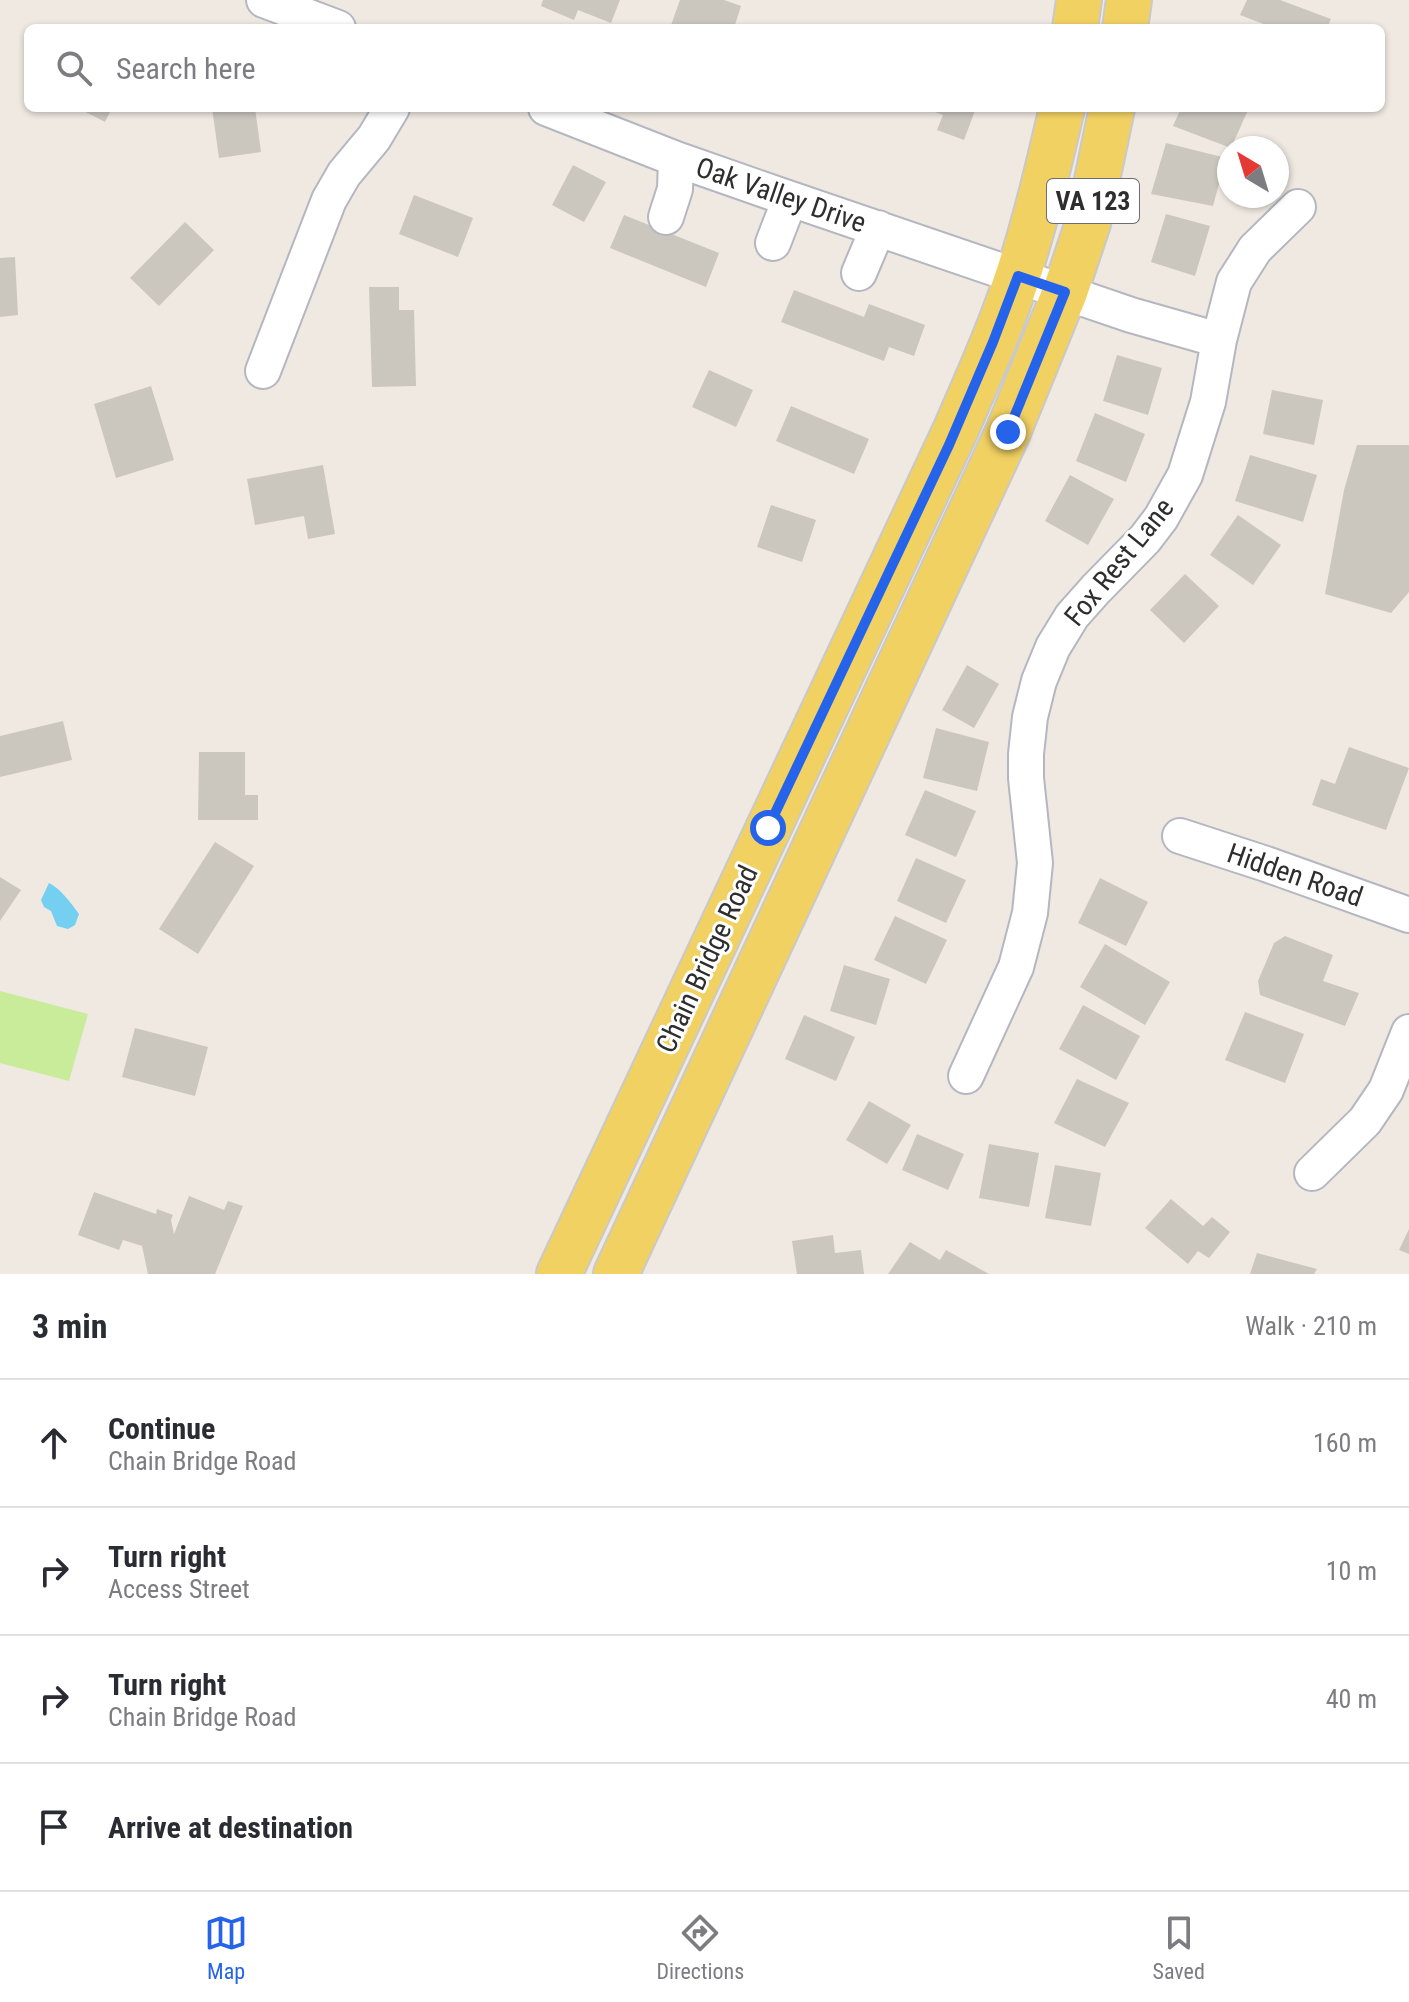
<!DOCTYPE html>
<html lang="en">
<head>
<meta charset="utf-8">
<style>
	body { margin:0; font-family:"Roboto Condensed",sans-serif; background:#f7f7f7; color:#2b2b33 }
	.compass { position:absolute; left:1217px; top:136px; width:72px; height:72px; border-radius:50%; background:#fff; box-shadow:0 2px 6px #0004; rotate:322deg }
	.stop { position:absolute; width:24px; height:24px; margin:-18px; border:6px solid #2563eb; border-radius:50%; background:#fff }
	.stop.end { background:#2563eb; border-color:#fff; box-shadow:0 2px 8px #0008 }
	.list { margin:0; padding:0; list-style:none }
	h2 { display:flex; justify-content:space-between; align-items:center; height:104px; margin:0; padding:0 32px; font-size:34px }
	h2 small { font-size:26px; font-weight:400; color:#7c7c81 }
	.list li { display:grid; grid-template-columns:52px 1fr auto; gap:24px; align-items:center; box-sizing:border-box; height:128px; padding:0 32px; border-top:2px solid #e1e1e2 }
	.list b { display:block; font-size:30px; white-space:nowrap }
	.list p { margin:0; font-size:26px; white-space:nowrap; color:#7c7c81 }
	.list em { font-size:26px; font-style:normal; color:#7c7c81 }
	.icon { flex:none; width:44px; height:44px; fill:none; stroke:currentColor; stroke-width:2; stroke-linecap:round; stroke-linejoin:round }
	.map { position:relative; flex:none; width:1409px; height:1274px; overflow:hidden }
	.search { position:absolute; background:#fff; box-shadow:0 2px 6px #0004; left:24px; right:24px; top:24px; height:88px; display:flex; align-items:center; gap:20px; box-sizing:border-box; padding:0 28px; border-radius:12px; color:#7c7c81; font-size:30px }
	.sheet { height:616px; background:#fff }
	nav { display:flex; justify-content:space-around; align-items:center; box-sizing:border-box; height:112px; border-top:2px solid #e1e1e2; background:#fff; font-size:22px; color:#7c7c81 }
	nav a { display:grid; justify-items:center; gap:4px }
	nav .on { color:#2563eb }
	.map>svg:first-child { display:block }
</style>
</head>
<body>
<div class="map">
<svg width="1409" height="1274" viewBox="0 0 1409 1274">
	<rect width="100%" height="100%" fill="#efe9e1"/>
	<path fill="#c9ec9a" d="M0,991L88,1014L69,1081L0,1063Z"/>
	<path fill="#75cff0" d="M49,883C62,890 70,902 79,914L75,925L68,929L57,926L51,911L44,907L41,900Z"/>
	<path fill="#cbc7bf" d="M543,0H620L611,23L578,10L574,20L541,6Z
		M680,0H724L741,6L734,28H670Z
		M1247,0H1280L1331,19L1327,28H1265L1266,25L1240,15Z
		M78,108H112L105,122Z
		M212,108H255L261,152L219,158Z
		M924,108H976L964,140L937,130L943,115Z
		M1181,108H1249L1231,148L1173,126Z
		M1166,143L1226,158L1213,206L1151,194Z
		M573,165L606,182L584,222L552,205Z
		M414,195L473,218L458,257L399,234Z
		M1166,214L1210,226L1195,276L1151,262Z
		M624,215L719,253L706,287L610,248Z
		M185,222L214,250L159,306L130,278Z
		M15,257L18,315L0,317V258Z
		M369,287H399V310H414L416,386L372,387Z
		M794,290L864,317L869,304L925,325L914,356L889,347L884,361L781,322Z
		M1117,355L1162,368L1148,415L1103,401Z
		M709,370L753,390L736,427L692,407Z
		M151,386L174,460L116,478L94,404Z
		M1272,390L1323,400L1314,445L1263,434Z
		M791,406L869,439L854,474L776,441Z
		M1095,413L1145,434L1126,482L1076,461Z
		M1357,445H1409V592L1391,613L1325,594L1344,490Z
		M1250,455L1317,475L1303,522L1235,501Z
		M323,465L335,534L308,539L304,516L255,525L247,479Z
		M1070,475L1114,499L1088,545L1045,521Z
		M771,505L816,520L802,562L757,547Z
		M1238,515L1281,545L1253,585L1210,555Z
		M1185,574L1219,606L1184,643L1150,610Z
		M967,665L999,684L974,728L942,710Z
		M63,721L72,760L0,777V736Z
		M936,728L989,742L977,791L923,778Z
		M1349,747L1409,768L1386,830L1312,805L1321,779L1335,784Z
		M199,752H245V795H258V820H198Z
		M925,790L976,811L956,857L905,835Z
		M215,842L254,866L198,954L159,929Z
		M916,858L966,880L946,923L897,901Z
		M0,877L21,890L0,921Z
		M1100,878L1148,902L1126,946L1078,923Z
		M895,916L947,940L926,984L874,960Z
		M1285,936L1333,955L1323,981L1359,993L1345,1026L1260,995L1258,981L1274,943Z
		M1105,944L1170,982L1145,1025L1080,987Z
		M844,965L890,979L876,1025L830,1011Z
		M1083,1005L1140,1036L1116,1080L1059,1049Z
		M1245,1012L1304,1034L1285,1083L1225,1060Z
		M804,1015L855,1037L836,1081L785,1059Z
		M135,1028L208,1047L195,1096L122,1077Z
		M1077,1079L1129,1103L1105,1147L1054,1123Z
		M869,1101L911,1125L887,1164L846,1140Z
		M917,1134L964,1154L948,1190L902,1170Z
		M989,1144L1039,1153L1029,1207L979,1198Z
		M1055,1165L1101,1173L1091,1226L1045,1218Z
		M94,1192L156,1214L157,1209L173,1215L171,1220L174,1234L189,1196L224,1210L228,1201L243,1206L215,1274H148L142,1246L123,1240L119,1250L78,1235Z
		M1171,1199L1203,1226L1212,1217L1230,1232L1209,1258L1198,1251L1188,1264L1145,1228Z
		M1409,1229V1254L1399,1250Z
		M833,1235L835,1253L861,1250L864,1274H797L792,1241Z
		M910,1242L940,1260L946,1250L989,1274H888Z
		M1257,1253L1317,1269L1314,1274H1250Z"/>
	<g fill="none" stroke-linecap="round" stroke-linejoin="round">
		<g stroke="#b4b7c1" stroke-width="38">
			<path id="minor" d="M264,0L338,28
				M546,108L676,159L779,195L1131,315L1219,340
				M666,217L675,189L676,159
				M773,243L790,199
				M859,273L878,228
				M263,371L329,200L344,174L374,138L392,108
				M1180,836L1266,864L1409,915
				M966,1076L1016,967L1030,913L1035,863L1026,778V754L1030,717L1039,681L1053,647L1072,616L1096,589L1145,539L1161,518L1185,475L1208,402L1219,340L1234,282L1255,249L1298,207
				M1312,1173L1365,1121L1386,1090L1409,1032"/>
		</g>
		<g stroke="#c9c9c9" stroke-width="48">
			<path id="major" d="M1075,28L1079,0
				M1125,28L1129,0
				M559,1274L956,429C978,378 1001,327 1018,275C1036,220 1049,164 1062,108
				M616,1274L1008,432L1065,292L1088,223L1112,108"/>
		</g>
		<use href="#minor" stroke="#fff" stroke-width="34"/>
		<use href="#major" stroke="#f2d163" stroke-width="44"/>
	</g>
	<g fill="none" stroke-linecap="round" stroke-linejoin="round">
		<path stroke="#2563eb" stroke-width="10" d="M768,828L949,445L993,342L1018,276L1065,292L1008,432"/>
	</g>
	<g text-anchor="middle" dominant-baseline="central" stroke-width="6" stroke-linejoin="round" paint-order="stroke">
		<rect fill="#fff" stroke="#6d6d6d" stroke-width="2" x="1047" y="179" width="92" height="44" rx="6"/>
		<g font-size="26" font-weight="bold" fill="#2e2e2e">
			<text x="1093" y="201">VA 123</text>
		</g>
		<g font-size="28" fill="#2e2e2e" stroke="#fff">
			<text transform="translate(781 195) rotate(19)">Oak Valley Drive</text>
			<text transform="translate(1119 562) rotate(-51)">Fox Rest Lane</text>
			<text transform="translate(1295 875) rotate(19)">Hidden Road</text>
			<text transform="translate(707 959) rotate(-65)">Chain Bridge Road</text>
		</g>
	</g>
</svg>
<svg class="compass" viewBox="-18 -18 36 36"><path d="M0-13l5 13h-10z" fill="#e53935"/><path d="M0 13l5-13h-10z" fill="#7c7c81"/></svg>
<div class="stop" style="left:768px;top:828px"></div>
<div class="stop end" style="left:1008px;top:432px"></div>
<div class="search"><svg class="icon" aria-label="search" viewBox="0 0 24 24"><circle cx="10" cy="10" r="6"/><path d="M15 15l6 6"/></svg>Search here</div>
</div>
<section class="sheet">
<h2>3 min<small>Walk · 210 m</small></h2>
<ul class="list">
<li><svg class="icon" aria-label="ahead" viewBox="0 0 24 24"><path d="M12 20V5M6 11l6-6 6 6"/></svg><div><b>Continue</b><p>Chain Bridge Road</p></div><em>160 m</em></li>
<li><svg class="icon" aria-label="right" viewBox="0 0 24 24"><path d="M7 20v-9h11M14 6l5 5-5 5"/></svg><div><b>Turn right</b><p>Access Street</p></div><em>10 m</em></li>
<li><svg class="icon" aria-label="right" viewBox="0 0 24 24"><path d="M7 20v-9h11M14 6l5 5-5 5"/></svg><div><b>Turn right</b><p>Chain Bridge Road</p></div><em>40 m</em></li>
<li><svg class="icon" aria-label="arrive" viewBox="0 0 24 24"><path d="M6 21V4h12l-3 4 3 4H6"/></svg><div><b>Arrive at destination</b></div></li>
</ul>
</section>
<nav>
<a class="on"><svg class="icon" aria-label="map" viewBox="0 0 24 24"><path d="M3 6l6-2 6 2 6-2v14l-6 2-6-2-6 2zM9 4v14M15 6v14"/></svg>Map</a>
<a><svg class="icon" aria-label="directions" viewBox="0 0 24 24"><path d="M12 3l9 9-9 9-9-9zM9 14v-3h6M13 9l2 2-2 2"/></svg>Directions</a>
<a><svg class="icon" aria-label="saved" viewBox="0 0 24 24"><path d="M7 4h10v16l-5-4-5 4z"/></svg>Saved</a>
</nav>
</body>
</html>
